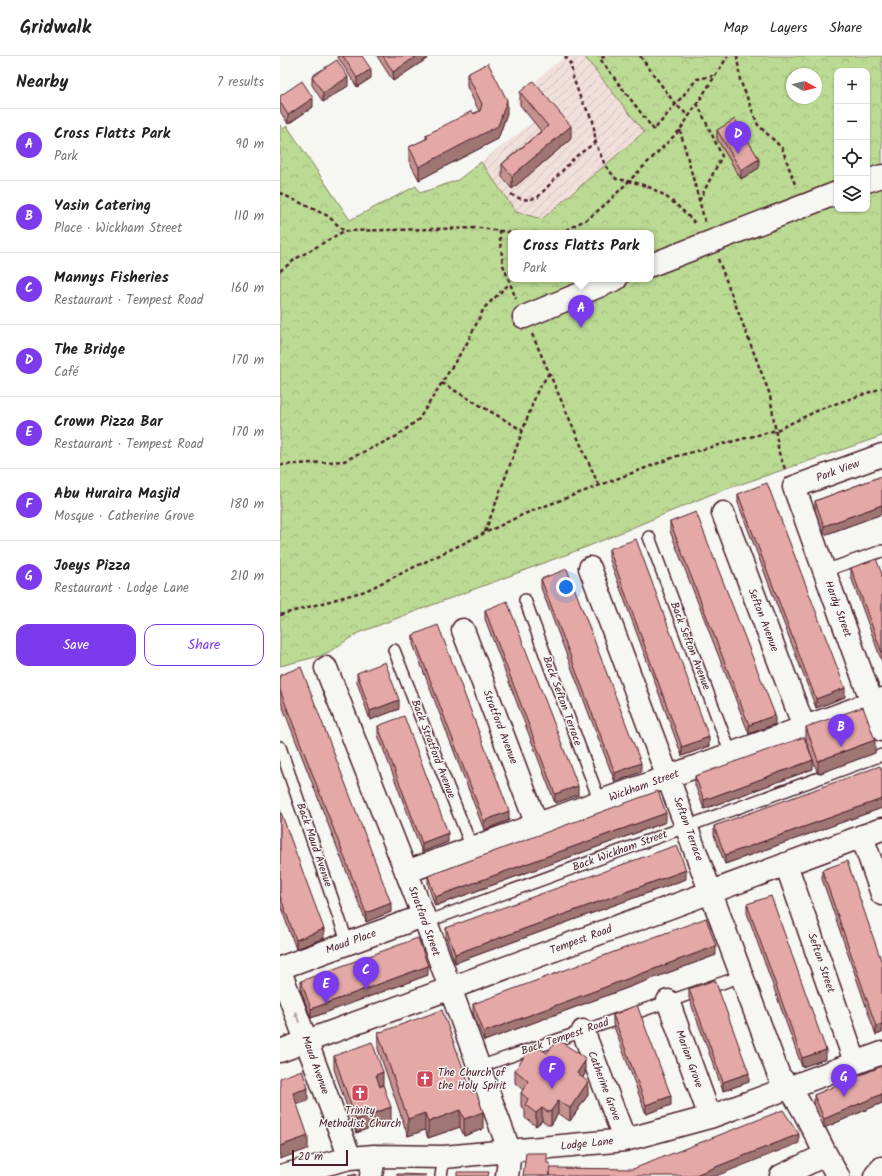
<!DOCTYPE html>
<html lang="en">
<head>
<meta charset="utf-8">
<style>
	body { margin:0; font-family:Kalam,sans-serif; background:#f2f2f2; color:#222 }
	.controls { position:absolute; right:12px; top:12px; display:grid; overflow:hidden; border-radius:8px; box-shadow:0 1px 3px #0004 }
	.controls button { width:36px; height:36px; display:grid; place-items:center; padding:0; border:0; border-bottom:1px solid #e0e0e0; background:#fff; color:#222; font:20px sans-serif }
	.compass { position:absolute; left:506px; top:12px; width:36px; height:36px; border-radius:50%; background:#fff; box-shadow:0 1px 3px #0004; rotate:98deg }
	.scale { position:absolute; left:12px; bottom:10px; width:56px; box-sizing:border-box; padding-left:4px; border:2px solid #4a1f2b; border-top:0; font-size:11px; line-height:14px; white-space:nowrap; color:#4a1f2b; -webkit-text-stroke:3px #f6f6f2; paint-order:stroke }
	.you { position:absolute; left:286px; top:531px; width:14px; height:14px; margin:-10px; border:3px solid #fff; border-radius:50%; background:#1a73e8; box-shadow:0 0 0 6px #1a73e833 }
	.badge { display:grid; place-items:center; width:26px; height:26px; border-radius:50%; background:#7c3aed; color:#fff; font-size:13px; font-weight:700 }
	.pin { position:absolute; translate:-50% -33px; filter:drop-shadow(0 1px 2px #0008) }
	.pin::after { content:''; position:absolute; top:21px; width:14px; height:12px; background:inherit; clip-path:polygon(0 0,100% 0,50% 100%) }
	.popup { position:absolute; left:228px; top:174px; width:146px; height:52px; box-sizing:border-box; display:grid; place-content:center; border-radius:8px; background:#fff; filter:drop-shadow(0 1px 3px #0005); font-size:13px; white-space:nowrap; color:#767676 }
	.popup b { font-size:15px; color:#222 }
	.popup::after { content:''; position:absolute; left:50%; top:100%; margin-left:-8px; border:8px solid transparent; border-top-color:#fff }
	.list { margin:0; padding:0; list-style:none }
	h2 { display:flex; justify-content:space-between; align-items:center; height:52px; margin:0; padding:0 16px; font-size:17px }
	h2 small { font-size:13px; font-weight:400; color:#767676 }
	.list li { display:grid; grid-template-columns:26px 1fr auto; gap:12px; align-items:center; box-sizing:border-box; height:72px; padding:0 16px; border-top:1px solid #e0e0e0 }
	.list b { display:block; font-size:15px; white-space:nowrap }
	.list p { margin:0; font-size:13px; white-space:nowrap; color:#767676 }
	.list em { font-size:13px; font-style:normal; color:#767676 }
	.actions { display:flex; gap:8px; padding:12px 16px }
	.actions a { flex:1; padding:9px 0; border:1px solid #7c3aed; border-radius:12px; text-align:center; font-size:14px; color:#7c3aed }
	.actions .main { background:#7c3aed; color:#fff }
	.icon { flex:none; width:22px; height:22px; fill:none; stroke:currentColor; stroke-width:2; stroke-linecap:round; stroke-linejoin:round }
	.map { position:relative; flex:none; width:602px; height:1120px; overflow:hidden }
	header { display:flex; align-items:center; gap:24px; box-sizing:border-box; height:56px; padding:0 20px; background:#fff; border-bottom:1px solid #e0e0e0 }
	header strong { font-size:19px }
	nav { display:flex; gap:22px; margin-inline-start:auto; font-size:14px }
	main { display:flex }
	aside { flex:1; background:#fff }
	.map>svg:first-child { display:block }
</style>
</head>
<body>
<header>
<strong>Gridwalk</strong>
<nav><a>Map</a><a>Layers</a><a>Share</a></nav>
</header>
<main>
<aside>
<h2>Nearby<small>7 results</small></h2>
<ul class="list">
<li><span class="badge">A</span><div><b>Cross Flatts Park</b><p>Park</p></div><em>90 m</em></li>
<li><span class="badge">B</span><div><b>Yasin Catering</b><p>Place · Wickham Street</p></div><em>110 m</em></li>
<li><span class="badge">C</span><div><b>Mannys Fisheries</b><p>Restaurant · Tempest Road</p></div><em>160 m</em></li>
<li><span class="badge">D</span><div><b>The Bridge</b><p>Café</p></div><em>170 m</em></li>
<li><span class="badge">E</span><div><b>Crown Pizza Bar</b><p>Restaurant · Tempest Road</p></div><em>170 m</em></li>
<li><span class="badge">F</span><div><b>Abu Huraira Masjid</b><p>Mosque · Catherine Grove</p></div><em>180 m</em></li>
<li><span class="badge">G</span><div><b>Joeys Pizza</b><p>Restaurant · Lodge Lane</p></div><em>210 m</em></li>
</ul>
<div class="actions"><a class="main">Save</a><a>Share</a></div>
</aside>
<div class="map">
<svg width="602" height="1120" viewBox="0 0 602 1120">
	<defs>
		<pattern id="industrial-furrows" width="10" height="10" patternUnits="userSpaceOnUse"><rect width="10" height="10" fill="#f1dfdb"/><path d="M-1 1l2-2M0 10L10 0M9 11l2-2" fill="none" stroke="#d0bfbc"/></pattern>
		<pattern id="park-crowns" width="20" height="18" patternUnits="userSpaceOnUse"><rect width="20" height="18" fill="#bbda93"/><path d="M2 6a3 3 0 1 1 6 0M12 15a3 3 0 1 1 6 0" fill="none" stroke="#a2bb7f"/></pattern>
	</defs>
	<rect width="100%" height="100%" fill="#f6f6f2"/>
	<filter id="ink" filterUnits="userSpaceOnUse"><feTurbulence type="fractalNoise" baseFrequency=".025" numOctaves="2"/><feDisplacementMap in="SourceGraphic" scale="8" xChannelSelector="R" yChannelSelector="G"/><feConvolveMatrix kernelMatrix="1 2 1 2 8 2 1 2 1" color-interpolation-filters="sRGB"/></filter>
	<g filter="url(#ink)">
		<path fill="url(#industrial-furrows)" d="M286,0H304L364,76L262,163L236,156L201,106L253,66L236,45L271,11Z"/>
		<path fill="url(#park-crowns)" stroke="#827c5f" fill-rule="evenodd" d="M304,0H602V380L432,438L309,490L78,577L44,599L0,610V69L3,73L7,70L70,164L136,130L140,137L178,124L201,106L236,156L262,163L364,76ZM557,15H587V153H557ZM512,18H536V42H512ZM231,177H371V223H231Z"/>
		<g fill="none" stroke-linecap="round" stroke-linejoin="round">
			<g stroke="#4a1f2b" stroke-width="14">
				<path id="lane" d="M369,481L451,698
					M544,515L602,495
					M245,544L320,746
					M114,594L192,792
					M0,691L68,888
					M146,866L602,699
					M199,1011L462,920
					M161,1120L164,1101"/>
			</g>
			<g stroke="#4a1f2b" stroke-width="25">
				<path id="street" d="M587,125L602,120
					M371,209L557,137
					M244,261L336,223
					M602,399L514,431L602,674
					M443,457L524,671
					M310,512L499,1020C523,1044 539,1090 558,1120
					M183,574L257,769
					M46,612L146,866L230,1096L227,1120
					M582,780L602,838
					M506,808L575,1006
					M126,816L602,643
					M0,912L143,860
					M0,915L70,1102
					M388,945L430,1061
					M303,975L345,1084
					M0,1120L70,1102L94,1100L164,1101L345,1084L430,1061L602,997
					M91,1120L94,1100
					M501,1120L545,1099
					M595,1120L602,1112"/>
			</g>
			<g stroke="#4a1f2b" stroke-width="25">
				<path id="secondary" d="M0,995L602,773"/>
			</g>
			<path stroke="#4a1f2b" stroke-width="2.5" stroke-dasharray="4 3" stroke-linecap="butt" d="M285,0L291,9L293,21L300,41L313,65L316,88L325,109L336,123C375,128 390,141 417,169
				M325,0L320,3L374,74L417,23L433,20
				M360,0L396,49L409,60
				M457,0L460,24L478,69L502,92L516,131
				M417,47L442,100L419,145
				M400,74L425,166
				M0,137L48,160L64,175
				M231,138C240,144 247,145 258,141L295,101L316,86
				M219,174L223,209L236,243
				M280,177L309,162L327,147L400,74L448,0
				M438,203L490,339L499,397L505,413
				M0,215L17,202L64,175L200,172L236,177
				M252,278L319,430
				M162,327L242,374
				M0,409L64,405L117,380L139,363L187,287L204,252L229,228
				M205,476L257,336L269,317
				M0,559L85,535L244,458L397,400L497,374L543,352L602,332"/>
			<use href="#lane" stroke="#f6f6f2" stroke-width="11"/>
			<use href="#street" stroke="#f6f6f2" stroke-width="22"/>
			<use href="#secondary" stroke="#f6f6f2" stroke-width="22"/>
		</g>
		<path fill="#c4918f" stroke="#4a1f2b" d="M57,0H82L91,22L77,31Z
			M97,0H148V2L113,25Z
			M187,18L227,57L218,83L139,124L129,105V91L146,83V79L199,55L187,31Z
			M32,20L68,30L43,46L32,29Z
			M240,36L291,83L232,133L222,121V108L261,75L240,49Z
			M0,40L33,51L8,68L0,55Z
			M437,74L479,112L461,123L437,83Z
			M602,420V458L544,479L535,454V445Z
			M458,438L565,641L536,652L458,447Z
			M390,466L495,668L469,678L390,475Z
			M329,493L429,690L402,700L329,502Z
			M571,512L602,518V606L571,521Z
			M261,523L361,716L335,726L261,532Z
			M205,554L298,739L275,747L205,563Z
			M133,579L229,764L204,774L133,588Z
			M77,617L119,653L90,664L77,626Z
			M0,619L111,856L86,866L0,644Z
			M98,670L168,786L142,796L98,679Z
			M526,671L595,697L538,718L526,684Z
			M533,713L424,753L415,729V720Z
			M602,716V752L445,808L434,779V770Z
			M0,754L44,882L16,893L0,849Z
			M386,766L155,850L148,829V820Z
			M542,814L602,907V977L596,979L542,823Z
			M406,823L175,907L166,881V872Z
			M467,848L546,1003L522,1011L467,857Z
			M436,899L204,985L193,957V948Z
			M148,919L31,962L21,934V925Z
			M409,933L469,1026L443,1035L409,942Z
			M333,959L391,1049L366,1058L333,968Z
			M98,977L203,1073L184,1080L180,1071L148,1082L145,1074L128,1080L98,993Z
			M54,1000L103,1029L111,1064L76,1077L54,1013Z
			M602,1010V1047L544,1072L534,1048V1039Z
			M235,1014L305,1018L303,1021L308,1039L290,1065L278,1058L271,1069H268L262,1065L256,1070L245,1062V1053L241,1050V1037L243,1034L235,1027Z"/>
		<path fill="#a07674" stroke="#4a1f2b" d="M137,0H148V2L113,25V16Z
			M91,13V22L77,31V22Z
			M68,21V30L43,46V37Z
			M33,42V51L8,68V59Z
			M227,44V57L218,83L139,124V111Z
			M291,70V83L232,133V120Z
			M479,103V112L461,123V114Z
			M602,449V458L544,479V470Z
			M565,632V641L536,652V643Z
			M119,644V653L90,664V655Z
			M495,659V668L469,678V669Z
			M429,681V690L402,700V691Z
			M595,684V697L538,718V705Z
			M533,704V713L424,753V744Z
			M361,707V716L335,726V717Z
			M298,730V739L275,747V738Z
			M602,743V752L445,808V799Z
			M229,755V764L204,774V765Z
			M386,757V766L155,850V841Z
			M168,777V786L142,796V787Z
			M406,814V823L175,907V898Z
			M111,847V856L86,866V857Z
			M44,873V882L16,893V884Z
			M436,890V899L204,985V976Z
			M148,910V919L31,962V953Z
			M602,968V977L596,979V970Z
			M546,994V1003L522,1011V1002Z
			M305,1005V1018L297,1030V1017Z
			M103,1016V1029L96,1032V1019Z
			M469,1017V1026L443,1035V1026Z
			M308,1026V1039L290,1065V1052Z
			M28,1032V1045L13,1050V1037Z
			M602,1038V1047L544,1072V1063Z
			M391,1040V1049L366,1058V1049Z
			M278,1045V1058L271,1069V1055Z
			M111,1051V1064L76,1077V1064Z
			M262,1052V1065L256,1070V1057Z
			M180,1054V1071L148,1082V1066Z
			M203,1056V1073L184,1080V1063Z
			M145,1057V1074L128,1080V1063Z
			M519,1078V1087L436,1120H413Z
			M28,1080V1093L0,1103V1090Z"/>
		<path fill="#e4a9a6" stroke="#4a1f2b" d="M63,0H82L91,13L77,22Z
			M103,0H137L113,16Z
			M57,4L68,21L43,37L32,20Z
			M208,7L227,44L218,70L139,111L129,91L148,82L146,79L192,55L194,58L200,55L202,48L187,18Z
			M22,25L33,42L8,59L0,46V40Z
			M253,25L291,70L232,120L222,108L268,70L240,36Z
			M455,63L479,103L461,114L437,74Z
			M602,420V449L544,470L535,445Z
			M487,427L565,632L536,643L458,438Z
			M416,456L495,659L469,669L390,466Z
			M356,483L429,681L402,691L329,493Z
			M596,503L602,518V597L571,512Z
			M287,513L361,707L335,717L261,523Z
			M227,545L298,730L275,738L205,554Z
			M158,569L229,755L204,765L133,579Z
			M105,606L119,644L90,655L77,617Z
			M21,611L111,847L86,857L0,634V619Z
			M583,651L595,684L538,705L526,671Z
			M124,660L168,777L142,787L98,670Z
			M524,681L533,704L424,744L415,720Z
			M600,710L602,716V743L445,799L434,770Z
			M378,735L386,757L155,841L148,820Z
			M0,754L44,873L16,884L0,840Z
			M397,789L406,814L175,898L166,872Z
			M567,805L602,907V968L596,970L542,814Z
			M491,840L546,994L522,1002L467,848Z
			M426,862L436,890L204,976L193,948Z
			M138,882L148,910L31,953L21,925Z
			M435,924L469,1017L443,1026L409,933Z
			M357,949L391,1040L366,1049L333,959Z
			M162,954L192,1037L196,1035L203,1056L184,1063L180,1054L148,1066L145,1057L128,1063L98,977Z
			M278,984L304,1001L305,1005L297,1017L308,1026L290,1052L278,1045L271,1055L268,1056L262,1052L256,1057L245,1049L248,1043L241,1037L248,1025L235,1014L253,988L267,997L275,986Z
			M92,986L103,1016L96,1019L100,1031L103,1029L111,1051L76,1064L54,1000Z
			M602,1010V1038L544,1063L534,1039Z
			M22,1014L28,1032L13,1037L28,1080L0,1090V1022Z
			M503,1054L519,1078L413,1120H270V1112L353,1113Z
			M246,1097H267V1107H270V1120H243Z
			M177,1116H209L208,1120H177Z
			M76,1118V1120H68Z
			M117,1118L146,1119L145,1120H117Z"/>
		<defs><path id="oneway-solid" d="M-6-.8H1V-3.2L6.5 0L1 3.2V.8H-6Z"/></defs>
		<use fill="#a99598" href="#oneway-solid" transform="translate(17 961) rotate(-110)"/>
	</g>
	<defs>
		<g id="church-square" transform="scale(0.9)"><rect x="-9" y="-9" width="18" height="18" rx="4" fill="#d1495b" stroke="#f6f6f2"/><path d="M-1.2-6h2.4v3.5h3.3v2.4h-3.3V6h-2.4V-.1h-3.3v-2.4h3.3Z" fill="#fff"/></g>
	</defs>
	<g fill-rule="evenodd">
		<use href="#church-square" x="145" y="1023"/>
		<use href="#church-square" x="80" y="1037"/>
	</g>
	<g text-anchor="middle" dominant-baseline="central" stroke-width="3" stroke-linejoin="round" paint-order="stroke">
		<g font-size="11" fill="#4a1f2b" stroke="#f6f6f2">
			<text transform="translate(558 415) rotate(-20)">Park View</text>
			<text transform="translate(558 553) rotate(70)">Hardy Street</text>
			<text transform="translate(483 564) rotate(69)">Sefton Avenue</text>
			<text transform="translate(410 590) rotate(69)">Back Sefton Avenue</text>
			<text transform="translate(282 645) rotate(70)">Back Sefton Terrace</text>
			<text transform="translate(220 671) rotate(69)">Stratford Avenue</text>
			<text transform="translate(153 693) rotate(69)">Back Stratford Avenue</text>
			<text transform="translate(364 730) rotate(-20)">Wickham Street</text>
			<text transform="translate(408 773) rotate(70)">Sefton Terrace</text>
			<text transform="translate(34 789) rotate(71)">Back Maud Avenue</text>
			<text transform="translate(340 795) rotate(-20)">Back Wickham Street</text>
			<text transform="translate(144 865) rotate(70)">Stratford Street</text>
			<text transform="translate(301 884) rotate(-20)">Tempest Road</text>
			<text transform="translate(71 886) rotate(-20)">Maud Place</text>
			<text transform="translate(541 907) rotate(71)">Sefton Street</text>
			<text transform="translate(285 981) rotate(-19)">Back Tempest Road</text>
			<text transform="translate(409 1003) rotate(70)">Marian Grove</text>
			<text transform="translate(35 1009) rotate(70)">Maud Avenue</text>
			<text transform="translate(324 1030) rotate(69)">Catherine Grove</text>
			<text transform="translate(307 1088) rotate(-6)">Lodge Lane</text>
		</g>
		<g font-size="11" fill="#4a1f2b" stroke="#f6f6f2" text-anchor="start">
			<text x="158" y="1017">The Church of<tspan x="158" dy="13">the Holy Spirit</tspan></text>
			<text x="80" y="1055" text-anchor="middle">Trinity<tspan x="80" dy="13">Methodist Church</tspan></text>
		</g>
	</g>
</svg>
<div class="controls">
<button>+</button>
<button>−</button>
<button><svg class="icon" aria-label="locate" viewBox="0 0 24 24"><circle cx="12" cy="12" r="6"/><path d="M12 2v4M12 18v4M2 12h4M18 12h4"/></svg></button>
<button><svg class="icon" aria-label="layers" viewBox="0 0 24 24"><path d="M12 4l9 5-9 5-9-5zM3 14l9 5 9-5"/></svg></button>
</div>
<svg class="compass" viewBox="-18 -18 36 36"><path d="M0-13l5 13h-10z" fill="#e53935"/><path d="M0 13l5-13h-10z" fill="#767676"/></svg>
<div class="scale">20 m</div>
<div class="you"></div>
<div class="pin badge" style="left:301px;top:272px">A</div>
<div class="popup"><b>Cross Flatts Park</b>Park</div>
<div class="pin badge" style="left:561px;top:691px">B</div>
<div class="pin badge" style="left:86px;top:934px">C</div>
<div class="pin badge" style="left:458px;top:98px">D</div>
<div class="pin badge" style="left:46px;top:948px">E</div>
<div class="pin badge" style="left:272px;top:1033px">F</div>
<div class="pin badge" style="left:564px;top:1041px">G</div>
</div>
</main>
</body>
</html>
